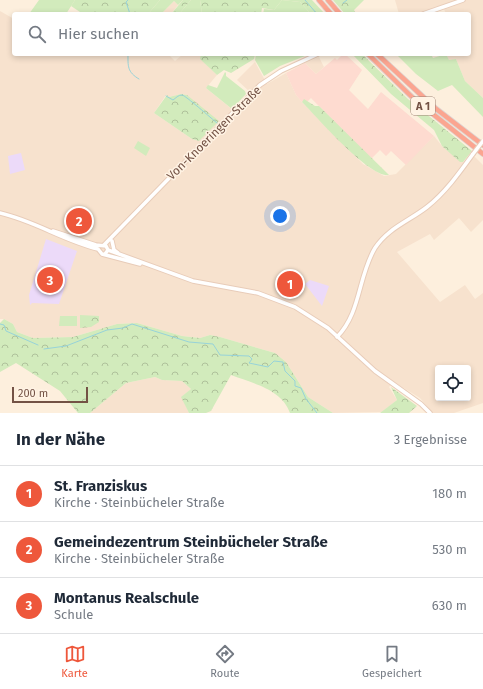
<!DOCTYPE html>
<html lang="de">
<head>
<meta charset="utf-8">
<style>
	body { margin:0; font-family:"Fira Sans",sans-serif; background:#f2f2f3; color:#1f2937 }
	.controls { position:absolute; right:12px; bottom:12px; display:grid; overflow:hidden; border-radius:4px; box-shadow:0 2px 6px #0003 }
	.controls button { width:36px; height:36px; display:grid; place-items:center; padding:0; border:0; border-bottom:1px solid #e0e1e3; background:#fff; color:#1f2937; font:20px sans-serif }
	.scale { position:absolute; left:12px; bottom:10px; width:76px; box-sizing:border-box; padding-left:4px; border:2px solid #735245; border-top:0; font-size:11px; line-height:14px; white-space:nowrap; color:#735245; -webkit-text-stroke:3px #fff3e4; paint-order:stroke }
	.you { position:absolute; left:280px; top:216px; width:14px; height:14px; margin:-10px; border:3px solid #fff; border-radius:50%; background:#1a73e8; box-shadow:0 0 0 6px #1a73e833 }
	.badge { display:grid; place-items:center; width:26px; height:26px; border-radius:50%; background:#ee573b; color:#fff; font-size:13px; font-weight:700 }
	.pin { position:absolute; translate:-50% -50%; border:2px solid #fff; box-shadow:0 1px 4px #0006 }
	.list { margin:0; padding:0; list-style:none }
	h2 { display:flex; justify-content:space-between; align-items:center; height:52px; margin:0; padding:0 16px; font-size:17px }
	h2 small { font-size:13px; font-weight:400; color:#747a83 }
	.list li { display:grid; grid-template-columns:26px 1fr auto; gap:12px; align-items:center; box-sizing:border-box; height:56px; padding:0 16px; border-top:1px solid #e0e1e3 }
	.list b { display:block; font-size:15px; white-space:nowrap }
	.list p { margin:0; font-size:13px; white-space:nowrap; color:#747a83 }
	.list em { font-size:13px; font-style:normal; color:#747a83 }
	.icon { flex:none; width:22px; height:22px; fill:none; stroke:currentColor; stroke-width:2; stroke-linecap:round; stroke-linejoin:round }
	.map { position:relative; flex:none; width:483px; height:413px; overflow:hidden }
	.search { position:absolute; background:#fff; box-shadow:0 2px 6px #0003; left:12px; right:12px; top:12px; height:44px; display:flex; align-items:center; gap:10px; box-sizing:border-box; padding:0 14px; border-radius:4px; color:#747a83; font-size:15px }
	.sheet { height:220px; background:#fff }
	nav { display:flex; justify-content:space-around; align-items:center; box-sizing:border-box; height:56px; border-top:1px solid #e0e1e3; background:#fff; font-size:11px; color:#747a83 }
	nav a { display:grid; justify-items:center; gap:2px }
	nav .on { color:#ee573b }
	.map>svg:first-child { display:block }
</style>
</head>
<body>
<div class="map">
<svg width="483" height="413" viewBox="0 0 483 413">
	<defs>
		<pattern id="forest-crowns" width="20" height="18" patternUnits="userSpaceOnUse"><rect width="20" height="18" fill="#d2ebbc"/><path d="M2 6a3 3 0 1 1 6 0M12 15a3 3 0 1 1 6 0" fill="none" stroke="#afc19b"/></pattern>
	</defs>
	<rect width="100%" height="100%" fill="#fdefdd"/>
	<path fill="#f7e2ce" fill-rule="evenodd" d="M395,0H483V98L465,81L456,59L449,61L446,54H469V14H446L444,9L430,14H399Z
		M174,1L178,5L171,14H161Z
		M0,11L14,19V54H168L175,61L183,54H201V59L217,75L206,88L233,110L251,93L237,80L255,62L267,84L286,73L296,95L302,102L363,164L384,176L396,174L434,136L442,146L463,162L470,155L474,156L483,165V220L471,232L459,218L434,240L430,234L397,252L440,302L465,285L475,299L483,293V403L454,413H433L420,398L394,382L389,387L397,400L382,412L333,413L308,397L286,362L275,353L220,337L210,335L200,338L182,336L137,323L117,324L73,337L33,338L17,332L13,324L4,319H0ZM181,94L187,95L192,101L199,141L192,139L154,113L166,95L169,97ZM438,368H468V398H438Z
		M319,57L324,67L316,74L305,63Z
		M155,377L162,380L182,381L191,389L182,397L189,413H90L126,383Z"/>
	<path fill="#fedbd0" d="M343,54H345L362,70L349,90L368,109L381,92L434,136L406,165L391,151L386,156L380,150L371,159L311,98L307,102L304,100L302,102L296,95L286,73L305,63L316,74L335,58L337,60Z"/>
	<path fill="#ecdaf9" d="M21,153L25,170L10,174L8,156Z
		M46,239L77,251L59,304L32,303L30,305L29,295Z
		M310,280L329,286L322,306L305,284Z"/>
	<path fill="#d2ebbc" d="M39,0H75L66,14H29Z
		M160,0H183L178,5L174,1L161,14H148Z
		M191,0H200L202,14H179Z
		M282,0L300,2L311,14H263L264,9L274,10Z
		M256,54H310L280,66L264,76L255,60Z
		M396,54H431L433,58L446,54L449,60L456,59L465,81L483,98V117L452,85L438,91L416,74Z
		M225,72L226,73V76L245,91L246,94L232,109L206,88L208,85L217,88Z
		M138,141L150,148L146,156L134,148Z
		M60,316H77V326H59Z"/>
	<path fill="url(#forest-crowns)" d="M75,0H160L148,14H83L71,6Z
		M183,0H191L179,14H171Z
		M200,0H312L325,14H311L300,2L282,0L274,10L262,8L261,14H202Z
		M333,0H364L354,10L356,14H345Z
		M201,54H255L254,59L231,73L224,70L217,75L200,59Z
		M352,54H362L408,99L472,151L463,162H460L442,146L434,130L391,94Z
		M181,94L187,95L219,121L199,141L192,139L154,113L167,95L169,97Z
		M304,99L315,106H319L389,175C369,178 317,117 302,102Z
		M80,315L99,316V322L91,327L80,328Z
		M4,319L13,324L17,332L33,338L73,337L117,324L137,323L182,336L200,338L210,335L220,337L275,353L286,362L308,397L333,413H290C282,389 252,383 231,375L211,411L206,413H189L181,397L191,389L182,381L162,380L155,377L126,383L90,413H78L60,391L16,363L0,372V323Z
		M391,387L417,406L409,413H380L397,400Z"/>
	<g fill="none" stroke-linecap="round" stroke-linejoin="round">
		<path stroke="#97d3d9" stroke-width="1" d="M128,0L126,2L130,14
			M305,0L317,14
			M343,3L347,0
			M128,54C128,66 127,72 139,79
			M166,96L173,100C176,98 178,95 182,95C185,95 212,119 217,123
			M0,324L4,325L6,331L38,345
			M44,349L66,346L107,330L123,328L132,324L189,342L213,344L220,355L249,356L252,359L249,363L268,367L274,361L283,362L285,371L295,381V386L301,388L306,399L317,413"/>
		<g stroke="#e8ccb9" stroke-width="5.5">
			<path id="secondary" d="M423,14L463,0
				M0,213C35,221 64,241 98,249
				M53,231L96,245L106,246L108,250L105,254
				M112,241L114,250L118,253
				M104,245L260,85L281,71L318,54
				M98,249L102,254L140,264
				M108,250L193,281L258,293L295,307L328,328L375,371L421,404L430,413
				M337,337C361,313 358,276 375,248C388,228 409,221 427,207C445,193 460,172 473,154"/>
		</g>
		<g stroke="#ddd5d2" stroke-width="6">
			<path id="highway" d="M319,0L331,14
				M328,0L340,14
				M368,54L414,99L483,154
				M377,54L435,108L483,145"/>
		</g>
		<use href="#secondary" stroke="#fff" stroke-width="3.5"/>
		<use href="#highway" stroke="#fba590" stroke-width="4.5"/>
		<g stroke="#e8ccb9" stroke-width="5.5" stroke-linecap="butt">
			<path id="secondary-bridge" d="M473,154L483,141"/>
		</g>
		<use href="#secondary-bridge" stroke="#fff" stroke-width="3.5"/>
	</g>
	<g text-anchor="middle" dominant-baseline="central" stroke-width="3" stroke-linejoin="round" paint-order="stroke">
		<rect fill="#fff3e4" stroke="#9d8275" stroke-width="1" x="411" y="97" width="24" height="18" rx="3"/>
		<g font-size="11" font-weight="bold" fill="#735245">
			<text x="423" y="106">A 1</text>
		</g>
		<g font-size="12" fill="#735245" stroke="#fff3e4">
			<text transform="translate(214 133) rotate(-45)">Von-Knoeringen-Straße</text>
		</g>
	</g>
</svg>
<div class="controls">
<button><svg class="icon" aria-label="locate" viewBox="0 0 24 24"><circle cx="12" cy="12" r="6"/><path d="M12 2v4M12 18v4M2 12h4M18 12h4"/></svg></button>
</div>
<div class="scale">200 m</div>
<div class="you"></div>
<div class="pin badge" style="left:290px;top:284px">1</div>
<div class="pin badge" style="left:79px;top:221px">2</div>
<div class="pin badge" style="left:50px;top:280px">3</div>
<div class="search"><svg class="icon" aria-label="search" viewBox="0 0 24 24"><circle cx="10" cy="10" r="6"/><path d="M15 15l6 6"/></svg>Hier suchen</div>
</div>
<section class="sheet">
<h2>In der Nähe<small>3 Ergebnisse</small></h2>
<ul class="list">
<li><span class="badge">1</span><div><b>St. Franziskus</b><p>Kirche · Steinbücheler Straße</p></div><em>180 m</em></li>
<li><span class="badge">2</span><div><b>Gemeindezentrum Steinbücheler Straße</b><p>Kirche · Steinbücheler Straße</p></div><em>530 m</em></li>
<li><span class="badge">3</span><div><b>Montanus Realschule</b><p>Schule</p></div><em>630 m</em></li>
</ul>
</section>
<nav>
<a class="on"><svg class="icon" aria-label="map" viewBox="0 0 24 24"><path d="M3 6l6-2 6 2 6-2v14l-6 2-6-2-6 2zM9 4v14M15 6v14"/></svg>Karte</a>
<a><svg class="icon" aria-label="directions" viewBox="0 0 24 24"><path d="M12 3l9 9-9 9-9-9zM9 14v-3h6M13 9l2 2-2 2"/></svg>Route</a>
<a><svg class="icon" aria-label="saved" viewBox="0 0 24 24"><path d="M7 4h10v16l-5-4-5 4z"/></svg>Gespeichert</a>
</nav>
</body>
</html>
